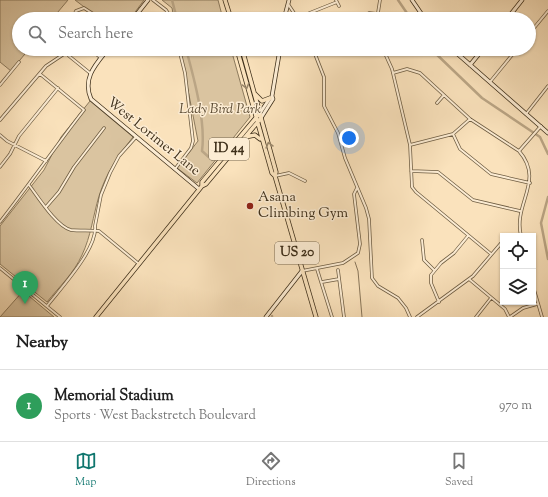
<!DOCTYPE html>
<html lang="en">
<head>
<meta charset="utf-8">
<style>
	body { margin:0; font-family:"Sorts Mill Goudy",serif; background:#f2f2f2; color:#222 }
	.controls { position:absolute; right:12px; bottom:12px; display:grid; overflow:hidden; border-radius:0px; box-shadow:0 1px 3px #0004 }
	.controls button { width:36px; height:36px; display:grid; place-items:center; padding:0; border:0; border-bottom:1px solid #e0e0e0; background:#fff; color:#222; font:20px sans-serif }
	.you { position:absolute; left:349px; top:138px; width:14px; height:14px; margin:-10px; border:3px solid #fff; border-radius:50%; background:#1a73e8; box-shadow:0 0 0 6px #1a73e833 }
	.badge { display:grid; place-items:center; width:26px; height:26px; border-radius:50%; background:#0f766e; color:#fff; font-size:13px; font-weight:700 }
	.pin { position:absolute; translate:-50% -33px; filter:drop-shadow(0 1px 2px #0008) }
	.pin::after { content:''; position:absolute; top:21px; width:14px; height:12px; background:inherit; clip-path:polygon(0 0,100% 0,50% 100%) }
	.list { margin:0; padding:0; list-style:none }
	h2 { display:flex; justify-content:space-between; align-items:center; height:52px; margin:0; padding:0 16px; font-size:17px }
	h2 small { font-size:13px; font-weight:400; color:#767676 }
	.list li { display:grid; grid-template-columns:26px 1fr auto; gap:12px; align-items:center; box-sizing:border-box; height:72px; padding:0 16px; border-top:1px solid #e0e0e0 }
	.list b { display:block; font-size:15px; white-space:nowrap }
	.list p { margin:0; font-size:13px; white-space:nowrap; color:#767676 }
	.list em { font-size:13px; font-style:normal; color:#767676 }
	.icon { flex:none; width:22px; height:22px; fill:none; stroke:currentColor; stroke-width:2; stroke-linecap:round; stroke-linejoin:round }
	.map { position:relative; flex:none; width:548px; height:317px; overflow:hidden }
	.search { position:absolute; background:#fff; box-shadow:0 1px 3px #0004; left:12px; right:12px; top:12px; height:44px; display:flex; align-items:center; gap:10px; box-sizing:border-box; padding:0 14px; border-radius:22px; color:#767676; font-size:15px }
	.sheet { height:124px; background:#fff }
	nav { display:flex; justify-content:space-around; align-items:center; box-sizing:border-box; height:56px; border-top:1px solid #e0e0e0; background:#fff; font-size:11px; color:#767676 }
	nav a { display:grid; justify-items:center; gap:2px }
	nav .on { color:#0f766e }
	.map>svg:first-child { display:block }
</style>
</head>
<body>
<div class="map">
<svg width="548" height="317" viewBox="0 0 548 317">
	<rect width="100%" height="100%" fill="#fae2bc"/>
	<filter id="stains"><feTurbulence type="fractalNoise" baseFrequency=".005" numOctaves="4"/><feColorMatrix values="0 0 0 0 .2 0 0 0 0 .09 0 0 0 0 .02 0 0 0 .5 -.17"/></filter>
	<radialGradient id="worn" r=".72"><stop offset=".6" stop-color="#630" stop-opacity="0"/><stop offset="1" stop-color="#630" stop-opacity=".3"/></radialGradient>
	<path fill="#dac4a0" stroke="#8c7a5d" d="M0,0H68L52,19H19V49H29L11,71L0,62Z
		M75,0H144L130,19H100Z
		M162,0H218L223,19H174L172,8Z
		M180,49H231L250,117L197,183L177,168L198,141Z
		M90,101L133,137C118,156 106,173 99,196C93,216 91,236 82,255C74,273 59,287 47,302L0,264V226L44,170L61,137Z
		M23,291L54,317H0Z"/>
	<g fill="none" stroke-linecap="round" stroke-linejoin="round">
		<path stroke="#88765a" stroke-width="1" d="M355,262L358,271L362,317"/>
		<path stroke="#baa585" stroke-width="2.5" d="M172,0L177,19
			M398,0L411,19
			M186,49C194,78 206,122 202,151L212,160
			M431,49L482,98L540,137L548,154
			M548,197L541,223L548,259
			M272,316V317"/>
		<g stroke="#6d5c42" stroke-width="3.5">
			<path id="street" d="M153,0L166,10L172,19
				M336,0L339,6
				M288,4L298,19
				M369,13L378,14
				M72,19L76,11L84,8L101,19
				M300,19L307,14L337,2
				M377,19L380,0
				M529,34L548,11
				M90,49L101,58
				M313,49L324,77V106L338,133L345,158L366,208L369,219L372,278L378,286L398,298L406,308L410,317
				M383,49L392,69L410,145L412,187L416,192L491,254
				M67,52L69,56L90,73
				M393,73L407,69L420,73L470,119L519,151C545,181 513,203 521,236
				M490,82L517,49
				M0,85L19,62
				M437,103L444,95
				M526,114L548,86
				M0,120L46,66L67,52L68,49
				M453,134L460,149L491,174L530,183
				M0,135L7,141L46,161
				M410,145L453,134L470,119
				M519,151L541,126
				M0,167L10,154L19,136L58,88
				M175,169L191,148L193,141L185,73L179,49
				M411,171L438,172L473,200L520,211
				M275,176L289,173L305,181
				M29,185C38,197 57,227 71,230C80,231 90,230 99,231L139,264
				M46,207L59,192L74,167L104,128
				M0,222C29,185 55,147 84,110L40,74
				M422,240L424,260L434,270
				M0,268L60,317
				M317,269L332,317
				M338,270L344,317
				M302,271L343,263L358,253L360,244L354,194L357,188
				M469,279L505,309L509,317
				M322,282L339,279
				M533,286L542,317
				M439,302L431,283V275L441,263L454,253L468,236
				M47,306C61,288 98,248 95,226L101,195L110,173L119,156L136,137
				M417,317L473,276L503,241
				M476,317L491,298
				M510,317L523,308L537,304"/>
		</g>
		<g stroke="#3e2f1a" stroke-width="4.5">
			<path id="secondary" d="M412,0L425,19
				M133,19L148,0
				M284,19L289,0
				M507,19L522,0
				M108,49C96,64 82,78 91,99L199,189
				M452,49L548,133
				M470,65L483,49
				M260,113L270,98
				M261,118L273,99L272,96L280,49
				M266,317L302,271"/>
		</g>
		<g stroke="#3e2f1a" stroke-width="5">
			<path id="primary" d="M225,0L231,19
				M237,49L272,173L275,176L316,317
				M242,49L276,172L275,176
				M255,94L262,101L270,98
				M245,137L255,135L260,139
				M202,186L206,184L261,118
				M96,317L202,186V182L260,113"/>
		</g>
		<use href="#street" stroke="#fcecd3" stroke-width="2"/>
		<use href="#secondary" stroke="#fcecd3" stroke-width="3"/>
		<use href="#primary" stroke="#fae2bc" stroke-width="3.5"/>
	</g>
	<defs><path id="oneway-chevron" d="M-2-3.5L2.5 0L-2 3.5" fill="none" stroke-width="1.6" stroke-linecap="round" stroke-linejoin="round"/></defs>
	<g stroke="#9c886b">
		<use href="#oneway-chevron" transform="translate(246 86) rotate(75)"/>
		<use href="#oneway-chevron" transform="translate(269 145) rotate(-106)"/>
	</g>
	<circle fill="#8f2418" stroke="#fcecd3" stroke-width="1.5" cx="250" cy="206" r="4"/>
	<g text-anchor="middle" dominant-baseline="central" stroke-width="3" stroke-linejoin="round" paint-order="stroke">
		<g fill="#fcecd3" stroke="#776852" stroke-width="1">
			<rect x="209" y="138" width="40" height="22" rx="3"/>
			<rect x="275" y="242" width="44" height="22" rx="3"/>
		</g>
		<g font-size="13" font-weight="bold" fill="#3e2f1a">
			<text x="229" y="149">ID 44</text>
			<text x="297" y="253">US 20</text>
		</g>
		<g font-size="14" font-style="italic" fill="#5d4d35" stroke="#fcecd3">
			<text x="220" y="110">Lady Bird Park</text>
		</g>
		<g font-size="14" fill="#3e2f1a" stroke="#fcecd3">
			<text transform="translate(153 137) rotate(39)">West Lorimer Lane</text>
		</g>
		<g font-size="14" fill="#3e2f1a" stroke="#fcecd3" text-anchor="start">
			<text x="258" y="198">Asana<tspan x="258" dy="16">Climbing Gym</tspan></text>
		</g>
	</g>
	<rect width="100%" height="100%" filter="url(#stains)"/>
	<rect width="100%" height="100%" fill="url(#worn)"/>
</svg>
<div class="controls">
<button><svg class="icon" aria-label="locate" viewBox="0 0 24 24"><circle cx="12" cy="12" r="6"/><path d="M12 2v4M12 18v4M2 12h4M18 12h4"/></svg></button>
<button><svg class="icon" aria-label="layers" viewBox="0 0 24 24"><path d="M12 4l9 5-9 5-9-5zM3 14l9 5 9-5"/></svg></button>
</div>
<div class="you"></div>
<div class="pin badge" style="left:25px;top:304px;background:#2e9e5b">1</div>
<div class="search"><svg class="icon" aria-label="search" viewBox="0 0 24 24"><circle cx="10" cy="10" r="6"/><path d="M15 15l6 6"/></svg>Search here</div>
</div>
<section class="sheet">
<h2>Nearby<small></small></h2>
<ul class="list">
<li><span class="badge" style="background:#2e9e5b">1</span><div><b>Memorial Stadium</b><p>Sports · West Backstretch Boulevard</p></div><em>970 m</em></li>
</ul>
</section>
<nav>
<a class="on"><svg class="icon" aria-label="map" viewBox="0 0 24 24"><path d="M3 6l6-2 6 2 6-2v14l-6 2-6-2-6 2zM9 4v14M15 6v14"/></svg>Map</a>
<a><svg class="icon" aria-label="directions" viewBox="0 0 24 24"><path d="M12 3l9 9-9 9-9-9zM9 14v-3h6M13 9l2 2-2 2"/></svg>Directions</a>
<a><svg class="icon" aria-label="saved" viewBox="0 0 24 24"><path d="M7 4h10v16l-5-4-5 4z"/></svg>Saved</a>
</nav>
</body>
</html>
